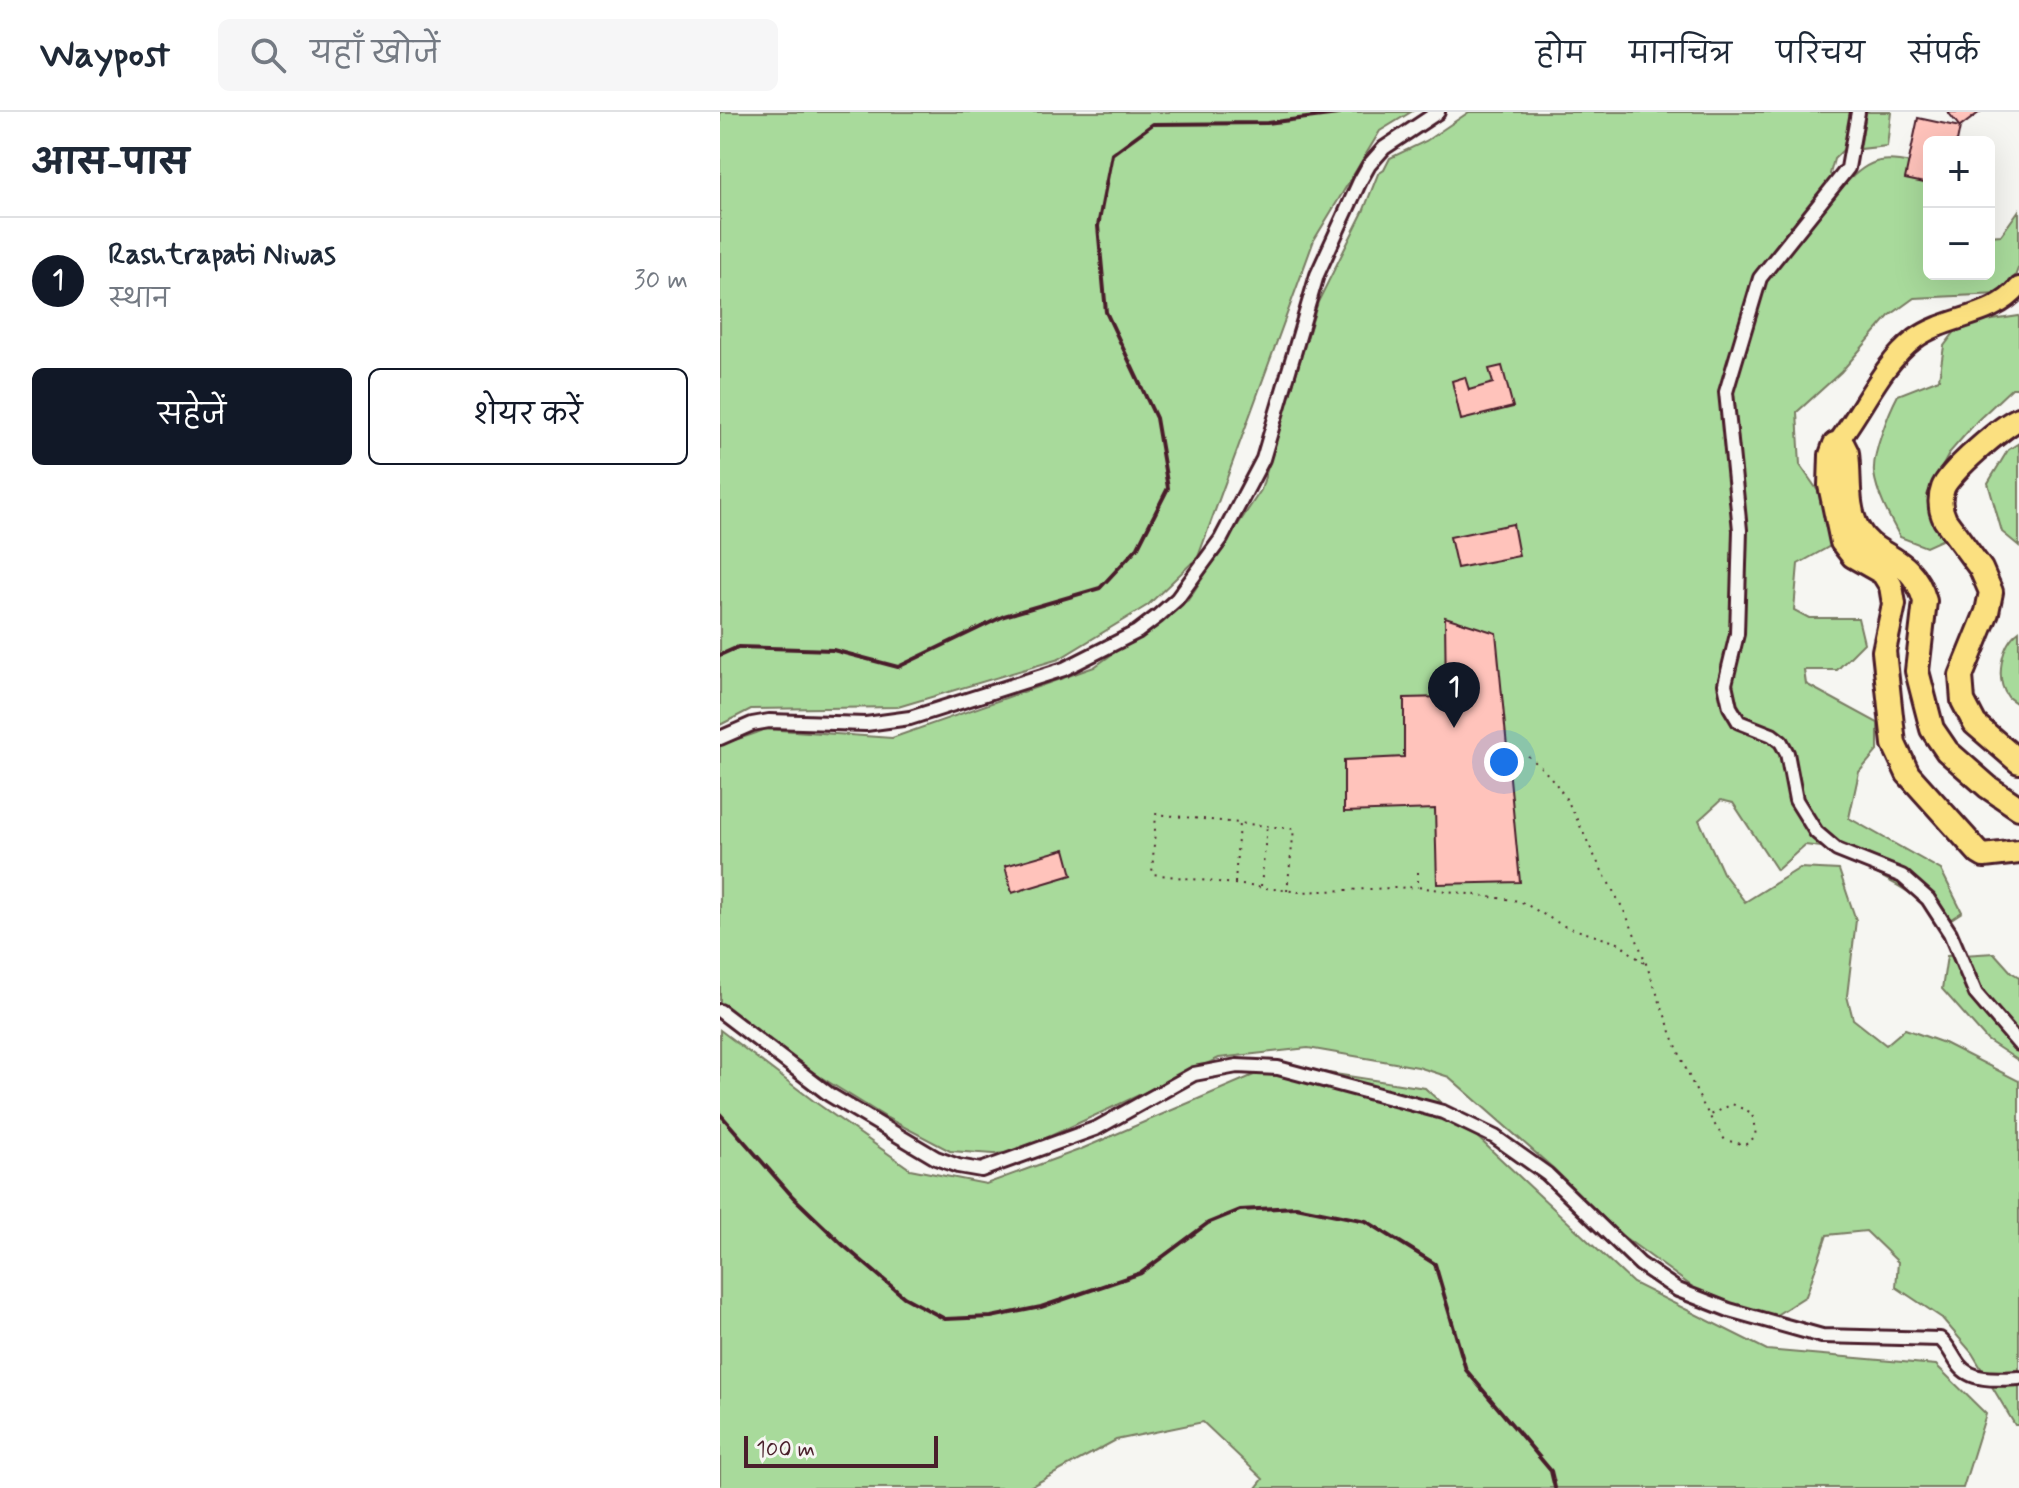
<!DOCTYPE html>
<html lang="hi">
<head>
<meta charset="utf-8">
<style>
	body { margin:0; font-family:Mynerve,"Playpen Sans Deva",sans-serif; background:#f6f6f7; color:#1f2937 }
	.controls { position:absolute; right:24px; top:24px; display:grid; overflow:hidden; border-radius:12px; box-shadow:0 8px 32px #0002 }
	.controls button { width:72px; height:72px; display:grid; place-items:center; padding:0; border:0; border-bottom:2px solid #e0e1e3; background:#fff; color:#1f2937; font:40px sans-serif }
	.scale { position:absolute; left:24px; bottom:20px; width:194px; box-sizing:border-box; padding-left:8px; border:4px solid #4a1f2b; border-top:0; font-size:22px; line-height:28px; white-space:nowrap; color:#4a1f2b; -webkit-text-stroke:6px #f6f6f2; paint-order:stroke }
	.you { position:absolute; left:784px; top:650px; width:28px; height:28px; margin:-20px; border:6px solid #fff; border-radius:50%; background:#1a73e8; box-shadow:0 0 0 12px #1a73e833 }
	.badge { display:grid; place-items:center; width:52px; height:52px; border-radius:50%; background:#111827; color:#fff; font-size:26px; font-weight:700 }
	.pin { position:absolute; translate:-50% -66px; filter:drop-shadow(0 2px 4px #0008) }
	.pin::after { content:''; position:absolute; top:42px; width:28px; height:24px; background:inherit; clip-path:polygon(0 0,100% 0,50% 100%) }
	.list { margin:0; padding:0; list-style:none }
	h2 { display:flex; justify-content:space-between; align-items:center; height:104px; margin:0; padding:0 32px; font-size:34px }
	h2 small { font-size:26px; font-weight:400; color:#747a83 }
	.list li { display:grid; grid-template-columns:52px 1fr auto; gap:24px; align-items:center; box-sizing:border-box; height:128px; padding:0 32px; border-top:2px solid #e0e1e3 }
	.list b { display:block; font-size:30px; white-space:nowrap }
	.list p { margin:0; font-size:26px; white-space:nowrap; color:#747a83 }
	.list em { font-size:26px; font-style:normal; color:#747a83 }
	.actions { display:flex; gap:16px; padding:24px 32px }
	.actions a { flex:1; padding:18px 0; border:2px solid #111827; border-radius:12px; text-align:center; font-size:28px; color:#111827 }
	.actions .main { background:#111827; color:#fff }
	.icon { flex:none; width:44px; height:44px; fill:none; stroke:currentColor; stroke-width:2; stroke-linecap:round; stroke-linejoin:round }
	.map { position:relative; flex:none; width:1299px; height:1376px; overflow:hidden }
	header { display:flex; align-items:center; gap:48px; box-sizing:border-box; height:112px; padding:0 40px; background:#fff; border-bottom:2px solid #e0e1e3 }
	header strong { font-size:38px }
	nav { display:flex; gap:44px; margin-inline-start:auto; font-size:28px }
	.search { width:560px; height:72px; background:#f6f6f7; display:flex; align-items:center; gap:20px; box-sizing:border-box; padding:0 28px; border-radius:12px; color:#747a83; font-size:30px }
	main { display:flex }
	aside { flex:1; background:#fff }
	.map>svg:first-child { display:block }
</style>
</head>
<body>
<header>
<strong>Waypost</strong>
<div class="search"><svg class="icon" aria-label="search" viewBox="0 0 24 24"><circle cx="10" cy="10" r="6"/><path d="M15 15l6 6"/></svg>यहाँ खोजें</div>
<nav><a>होम</a><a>मानचित्र</a><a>परिचय</a><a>संपर्क</a></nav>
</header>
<main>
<aside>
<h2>आस-पास<small></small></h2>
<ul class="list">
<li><span class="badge">1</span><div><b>Rashtrapati Niwas</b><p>स्थान</p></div><em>30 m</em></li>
</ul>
<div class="actions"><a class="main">सहेजें</a><a>शेयर करें</a></div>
</aside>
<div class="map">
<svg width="1299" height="1376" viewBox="0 0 1299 1376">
	<rect width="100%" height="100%" fill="#f6f6f2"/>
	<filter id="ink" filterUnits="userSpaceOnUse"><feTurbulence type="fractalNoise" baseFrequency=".0125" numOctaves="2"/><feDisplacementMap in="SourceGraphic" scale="16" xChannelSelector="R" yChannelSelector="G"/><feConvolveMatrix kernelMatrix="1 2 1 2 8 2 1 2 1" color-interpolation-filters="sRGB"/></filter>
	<g filter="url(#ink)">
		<path fill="#a8da9b" stroke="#797c63" stroke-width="2" d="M0,0H691L660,19L594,128L478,445L428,493L339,547L178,595L31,597L0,613Z
			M749,0H1132L1124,37L1114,47L1110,62L1123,74C1153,43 1164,45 1205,54L1209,60V162H1269V124L1281,123L1299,98V154L1294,167L1279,182L1194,186L1169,204L1121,260L1077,300L1080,353L1116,405L1112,433L1078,452L1074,498L1089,506H1138L1144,531L1117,558H1084L1086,572L1158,611V638L1139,660L1129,706L1221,758L1242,800L1231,807L1180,775L1110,736L1085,733L1057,758L1013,691L1001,688L979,708L1003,761L1025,790L1080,756L1119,758L1136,808L1127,884L1133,907L1166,933L1185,917L1224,931L1299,969V1313H1295L1252,1241L1222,1206L1176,1175L1178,1150L1146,1119L1107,1123L1086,1184L1050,1207L985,1184L900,1122L834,1057L729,965L698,955L588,936L499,946L296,1040L274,1042L230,1039L167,1006L0,903V634C15,626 30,625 45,617L172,626L374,555L468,488L541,378L598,190L643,100L658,62L664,58L670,46L706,29Z
			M1146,0H1171L1167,34L1140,37Z
			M1299,204V276H1292L1258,308L1230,340L1207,383L1226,426L1206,435L1180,425C1170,406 1157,383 1154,361C1152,342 1169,300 1178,283L1219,267L1224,234L1240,213Z
			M1299,331V434L1282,420L1268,371L1288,338Z
			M1299,519V593C1295,590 1291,588 1288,585C1274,566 1282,531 1299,519Z
			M1274,841L1291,860L1299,865V949L1267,928L1222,877L1227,844Z
			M0,918L95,990L190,1057L266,1072L359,1038L557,953L705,976L913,1171L1047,1238L1216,1253L1266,1302L1243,1376H536L543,1367L483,1310L396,1328L308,1376H0Z"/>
		<path fill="#ffc3bb" stroke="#4a1f2b" stroke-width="2" d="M1228,0H1260L1240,15Z
			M1198,6L1240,15L1237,30H1209V72L1185,67Z
			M782,254L793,295L741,308L732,269L745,265L749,278L773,271L769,257Z
			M793,412L799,444L737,456L730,425Z
			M725,505L776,521L800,770L717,772L715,697L624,700V648L684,645V586L726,585Z
			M345,737L352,763L292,781L285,754Z"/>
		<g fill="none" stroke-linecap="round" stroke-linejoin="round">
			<g stroke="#4a1f2b" stroke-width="18">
				<path id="street" d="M1138,0L1128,56L1040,166L1006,280L1020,418L1017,522L1005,572L1010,595L1019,610L1052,623L1061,630L1067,641L1076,688L1096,720L1117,738L1182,764L1208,787L1230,821L1256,882L1299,932
					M0,626L32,612L49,609L146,612L190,606L344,557L417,520L438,504L457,487L501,427L543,347L597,163L640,69L649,53L664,36L718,0
					M0,899L110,983L216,1046L238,1054L261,1058L377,1016L474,962L517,954L558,956L723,1000L775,1025L827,1062L920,1152L958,1178L1009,1198L1102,1224L1220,1227C1229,1234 1232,1244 1239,1253C1251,1270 1280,1267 1299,1266"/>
			</g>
			<g stroke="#4a1f2b" stroke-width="24">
				<path id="primary" d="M1117,331C1143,298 1161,253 1195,227C1228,203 1272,207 1299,175"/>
			</g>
			<g stroke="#4a1f2b" stroke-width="28">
				<path id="highway" d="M1299,307C1283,313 1228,361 1223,376C1219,387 1220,398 1225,408L1261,457L1271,480L1267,500L1241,564L1243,589L1255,612L1299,650
					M1299,696L1268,675L1227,639L1212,617L1197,559L1205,489C1191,440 1154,448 1138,417C1126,396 1130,365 1127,341L1123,333L1115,332L1111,343L1110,373L1122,430L1133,444L1163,461L1171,474L1174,492L1164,539L1174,632L1188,662L1259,741L1264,744L1299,740"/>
			</g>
			<path stroke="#4a1f2b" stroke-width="2" stroke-dasharray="2 6" stroke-linecap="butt" d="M808,644C845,674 852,698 872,739C885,767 903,793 914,821C943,891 961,966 1005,1028L1025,1033L1036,1024L1032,1001L1012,992L989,1004
				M698,760V775L800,789L844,814L898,831L924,851
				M515,771L519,711
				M541,774L547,714
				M567,779L574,717L436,702L432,762L579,780L698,775"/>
			<use href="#street" stroke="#f6f6f2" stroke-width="12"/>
			<use href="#primary" stroke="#fbe080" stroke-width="18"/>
			<use href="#highway" stroke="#fbe080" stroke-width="22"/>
			<path stroke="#4a1f2b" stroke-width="4" d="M0,543L18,535L113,538L178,555L284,504L380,476L418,435L448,376L436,306L386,200L378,114L392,42L433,12L547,11L618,2
				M0,1002L73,1085L123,1133L184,1185L225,1207L271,1205L321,1195L421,1161L488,1111L520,1098L576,1095L646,1109L715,1152L746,1258L831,1359L835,1376"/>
		</g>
	</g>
</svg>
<div class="controls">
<button>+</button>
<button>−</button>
</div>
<div class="scale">100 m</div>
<div class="you"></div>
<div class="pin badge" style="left:734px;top:616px">1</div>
</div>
</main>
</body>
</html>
